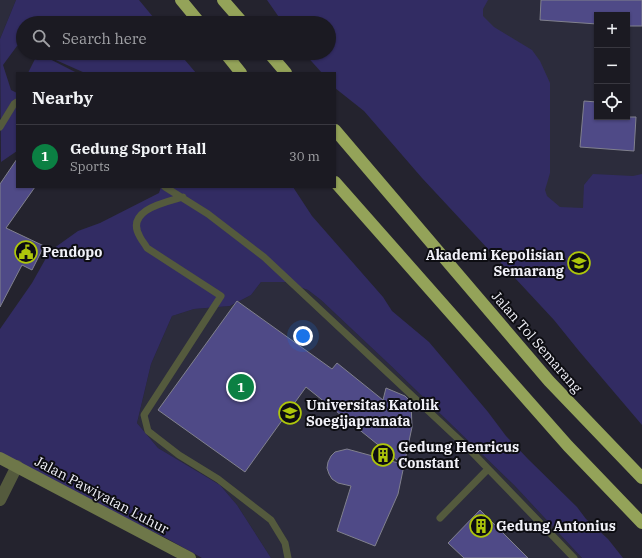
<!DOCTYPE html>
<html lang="en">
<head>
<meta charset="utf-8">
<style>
	body { margin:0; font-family:"IBM Plex Serif",serif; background:#24232a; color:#f1f3f6 }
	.controls { position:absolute; right:12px; top:12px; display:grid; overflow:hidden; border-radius:0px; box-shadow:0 1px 3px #0004 }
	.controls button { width:36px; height:36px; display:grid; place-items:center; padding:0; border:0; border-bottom:1px solid #393840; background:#1b1a22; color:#f1f3f6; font:20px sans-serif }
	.you { position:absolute; left:303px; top:336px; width:14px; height:14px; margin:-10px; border:3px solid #fff; border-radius:50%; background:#1a73e8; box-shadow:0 0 0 6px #1a73e833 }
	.badge { display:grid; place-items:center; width:26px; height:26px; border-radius:50%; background:#0b8043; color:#fff; font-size:13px; font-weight:700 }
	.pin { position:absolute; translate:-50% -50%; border:2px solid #fff; box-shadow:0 1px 4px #0006 }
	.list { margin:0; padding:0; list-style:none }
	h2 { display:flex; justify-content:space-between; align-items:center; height:52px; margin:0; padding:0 16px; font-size:17px }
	h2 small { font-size:13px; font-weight:400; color:#a0a1a5 }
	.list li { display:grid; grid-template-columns:26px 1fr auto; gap:12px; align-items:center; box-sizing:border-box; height:64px; padding:0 16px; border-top:1px solid #393840 }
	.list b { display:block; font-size:15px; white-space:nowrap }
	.list p { margin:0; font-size:13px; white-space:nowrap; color:#a0a1a5 }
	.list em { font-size:13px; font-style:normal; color:#a0a1a5 }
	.icon { flex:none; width:22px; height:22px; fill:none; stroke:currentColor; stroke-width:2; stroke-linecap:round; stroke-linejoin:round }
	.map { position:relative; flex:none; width:642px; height:558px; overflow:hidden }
	.search { position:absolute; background:#1b1a22; box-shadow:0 1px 3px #0004; left:16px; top:16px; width:320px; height:44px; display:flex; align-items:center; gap:10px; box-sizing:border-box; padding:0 14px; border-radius:22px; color:#a0a1a5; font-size:15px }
	.panel { position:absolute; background:#1b1a22; box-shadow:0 1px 3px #0004; left:16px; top:72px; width:320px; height:116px; border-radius:0px }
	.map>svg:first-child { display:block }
</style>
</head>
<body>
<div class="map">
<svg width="642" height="558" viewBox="0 0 642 558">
	<rect width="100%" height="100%" fill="#24232e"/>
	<path fill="#2c2c3c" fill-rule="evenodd" d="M0,0H16L0,39Z
		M413,0H642V414ZM597,15H627V117H597Z
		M261,282H285L308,290L321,300L389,364L514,485L582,558H271L237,505L220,485L158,448L137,423L151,364L172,316L194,309L230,306L251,295Z"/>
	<path fill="#322c63" d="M16,0H139L158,23H23V48L17,46L3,65L11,90L17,93V151L1,162L0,39Z
		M267,0H488L483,9V16L494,27L532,50L540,61L550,83V173L545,190L547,196L560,207L583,208L584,185L593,174L633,176L642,174V425L579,351L554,320L422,178L364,111L335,88V73H322L304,53H329V23H283Z
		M38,53L77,73H28Z
		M40,53H179L196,73H85Z
		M161,187H293L312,216L383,297L392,311L429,342L488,412L506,436L528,459L577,507L586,519L608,539L623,558H582L514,485L389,364L321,300L308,290L285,282H261L251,295L230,306L194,309L172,316L151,364L137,423L158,448L220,485L237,505L271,558H202L166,538L109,511L0,464V329L32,283L50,251L78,231L100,223L159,193Z"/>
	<path fill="#4f4a87" stroke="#81818e" d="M541,0H642V26H627V15H597V24L540,20Z
		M584,101L597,102V117H636L634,151L580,147Z
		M17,159V187H35L6,228L44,246L32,270L22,265L0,307V184Z
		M237,301L332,369L337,363L383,400L386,388L405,396L411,402L412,427L398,494L375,546L337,531L351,486L338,483L332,479L329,474L327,468L328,462L331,456L335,452L347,449L402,464L306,387L245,472L158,410Z
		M480,510L528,558H464L448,543Z"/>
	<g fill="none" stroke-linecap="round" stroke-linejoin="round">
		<path stroke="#545a3d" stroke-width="7" d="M0,127L14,104L17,102
			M165,187L208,214L264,257L469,449L574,558
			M183,197C166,202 124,210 140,237C142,241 145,244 147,248L221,296L144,415L148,431L179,455L218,479L271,520L285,543L288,558
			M440,518L488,469"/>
		<path stroke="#545a3d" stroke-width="12" d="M0,500L17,466"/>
		<path stroke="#6e7749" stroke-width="12" d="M0,458L190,558"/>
		<path stroke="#94a359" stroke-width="12" d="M181,0L200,23
			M223,0L243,23
			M225,53L241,73
			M269,53L286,73
			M335,130L549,381L642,478
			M335,182L568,446L642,523"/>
	</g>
	<defs>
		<g id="civic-ring" transform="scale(1.15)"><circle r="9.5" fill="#0d0d12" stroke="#aec60b" stroke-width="1.5"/><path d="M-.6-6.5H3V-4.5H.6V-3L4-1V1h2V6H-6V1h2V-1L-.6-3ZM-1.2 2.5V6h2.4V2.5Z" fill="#aec60b"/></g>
		<g id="university-ring" transform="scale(1.15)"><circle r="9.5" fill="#0d0d12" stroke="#aec60b" stroke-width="1.5"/><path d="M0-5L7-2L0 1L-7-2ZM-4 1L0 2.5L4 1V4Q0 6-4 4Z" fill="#aec60b"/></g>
		<g id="building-ring" transform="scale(1.15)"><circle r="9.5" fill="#0d0d12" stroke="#aec60b" stroke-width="1.5"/><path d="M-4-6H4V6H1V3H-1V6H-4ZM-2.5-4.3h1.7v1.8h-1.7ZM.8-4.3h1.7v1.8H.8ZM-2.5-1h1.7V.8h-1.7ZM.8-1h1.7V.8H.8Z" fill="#aec60b"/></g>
	</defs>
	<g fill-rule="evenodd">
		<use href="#civic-ring" x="26" y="252"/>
		<use href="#university-ring" x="579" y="263"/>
		<use href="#university-ring" x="290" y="413"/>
		<use href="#building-ring" x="383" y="455"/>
		<use href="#building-ring" x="481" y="526"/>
	</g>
	<g text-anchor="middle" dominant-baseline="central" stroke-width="4" stroke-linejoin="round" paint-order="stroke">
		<g font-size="14" font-weight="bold" fill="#f1f1f8" stroke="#0d0d12" text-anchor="start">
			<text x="42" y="252">Pendopo</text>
			<text x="564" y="255" text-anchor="end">Akademi Kepolisian<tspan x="564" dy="16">Semarang</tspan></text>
			<text x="306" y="405">Universitas Katolik<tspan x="306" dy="16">Soegijapranata</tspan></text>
			<text x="398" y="447">Gedung Henricus<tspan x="398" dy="16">Constant</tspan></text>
			<text x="496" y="526">Gedung Antonius</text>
		</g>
		<g font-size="14" fill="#f1f1f8" stroke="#0d0d12">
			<text transform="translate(537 342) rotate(49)">Jalan Tol Semarang</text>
			<text transform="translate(102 495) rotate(28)">Jalan Pawiyatan Luhur</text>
		</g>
	</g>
</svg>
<div class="controls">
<button>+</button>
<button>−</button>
<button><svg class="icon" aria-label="locate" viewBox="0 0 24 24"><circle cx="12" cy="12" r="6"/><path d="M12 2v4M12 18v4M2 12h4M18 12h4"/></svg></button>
</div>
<div class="you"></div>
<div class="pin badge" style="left:241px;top:387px">1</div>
<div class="search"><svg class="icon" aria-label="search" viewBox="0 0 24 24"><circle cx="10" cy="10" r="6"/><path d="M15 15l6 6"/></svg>Search here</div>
<section class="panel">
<h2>Nearby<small></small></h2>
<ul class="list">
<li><span class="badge">1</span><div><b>Gedung Sport Hall</b><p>Sports</p></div><em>30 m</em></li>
</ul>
</section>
</div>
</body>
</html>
